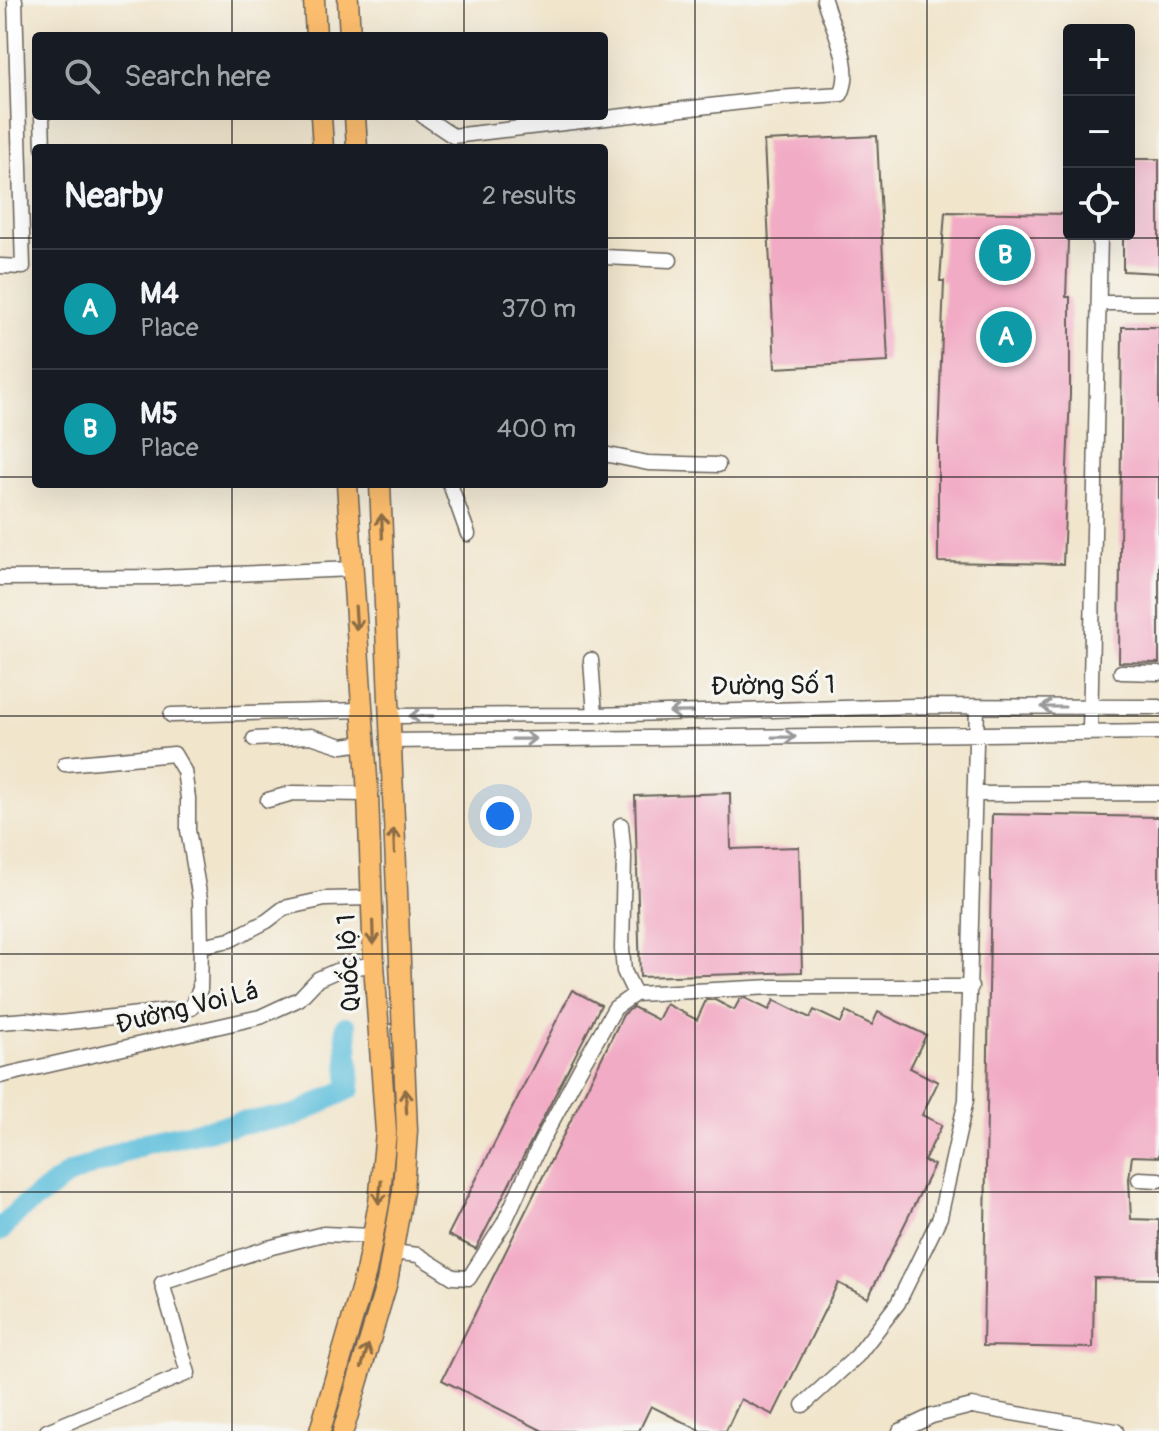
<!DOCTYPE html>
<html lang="en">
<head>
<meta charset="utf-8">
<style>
	body { margin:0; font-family:Pangolin,sans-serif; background:#20242c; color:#f1f3f6 }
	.controls { position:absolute; right:24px; top:24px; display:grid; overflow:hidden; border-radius:8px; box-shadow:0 8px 32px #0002 }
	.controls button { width:72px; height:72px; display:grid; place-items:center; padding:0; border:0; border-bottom:2px solid #363941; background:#171b24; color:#f1f3f6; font:40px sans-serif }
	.you { position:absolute; left:500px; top:816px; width:28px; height:28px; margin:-20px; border:6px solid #fff; border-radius:50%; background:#1a73e8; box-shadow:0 0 0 12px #1a73e833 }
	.badge { display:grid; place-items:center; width:52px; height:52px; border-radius:50%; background:#1f6fb2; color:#fff; font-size:26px; font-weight:700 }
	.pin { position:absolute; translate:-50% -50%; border:4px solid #fff; box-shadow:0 2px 8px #0006 }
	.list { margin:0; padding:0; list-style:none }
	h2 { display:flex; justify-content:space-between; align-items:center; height:104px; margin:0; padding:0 32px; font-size:34px }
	h2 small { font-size:26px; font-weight:400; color:#9ea1a6 }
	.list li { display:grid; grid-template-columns:52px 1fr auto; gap:24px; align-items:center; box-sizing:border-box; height:120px; padding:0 32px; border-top:2px solid #363941 }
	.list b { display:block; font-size:30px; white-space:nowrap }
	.list p { margin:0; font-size:26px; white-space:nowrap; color:#9ea1a6 }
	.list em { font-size:26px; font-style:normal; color:#9ea1a6 }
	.icon { flex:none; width:44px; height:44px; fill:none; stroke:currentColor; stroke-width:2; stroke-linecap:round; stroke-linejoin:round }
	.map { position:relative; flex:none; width:1159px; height:1431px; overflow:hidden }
	.search { position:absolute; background:#171b24; box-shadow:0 8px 32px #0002; left:32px; top:32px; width:576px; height:88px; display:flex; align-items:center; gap:20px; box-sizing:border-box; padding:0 28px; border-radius:8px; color:#9ea1a6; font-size:30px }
	.panel { position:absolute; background:#171b24; box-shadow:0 8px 32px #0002; left:32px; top:144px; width:576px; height:344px; border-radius:8px }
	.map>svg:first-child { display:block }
</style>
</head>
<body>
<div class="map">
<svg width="1159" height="1431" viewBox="0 0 1159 1431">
	<rect width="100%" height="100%" fill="#f6f6f2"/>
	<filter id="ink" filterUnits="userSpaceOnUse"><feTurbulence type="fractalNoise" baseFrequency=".0125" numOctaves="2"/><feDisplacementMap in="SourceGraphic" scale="16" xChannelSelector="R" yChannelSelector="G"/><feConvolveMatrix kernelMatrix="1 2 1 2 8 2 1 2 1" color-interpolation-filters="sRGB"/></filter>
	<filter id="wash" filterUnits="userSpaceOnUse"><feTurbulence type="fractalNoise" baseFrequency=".006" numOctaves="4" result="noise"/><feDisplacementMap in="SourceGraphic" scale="32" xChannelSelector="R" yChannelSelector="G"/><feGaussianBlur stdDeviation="1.8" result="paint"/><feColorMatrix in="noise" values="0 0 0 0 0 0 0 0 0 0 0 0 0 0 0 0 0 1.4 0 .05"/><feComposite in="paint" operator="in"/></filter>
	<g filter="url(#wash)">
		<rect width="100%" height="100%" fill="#f1e5cc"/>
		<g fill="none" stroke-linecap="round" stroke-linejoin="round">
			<path stroke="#5ebfdc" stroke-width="22" d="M0,1231L18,1211L69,1174L146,1143L240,1123L294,1116L350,1088L346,1027"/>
		</g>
		<g id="blocks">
			<path fill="#f2abc5" d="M877,136L888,362L775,368L764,141Z
				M1129,159H1159V273L1123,271V234H1129Z
				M945,212L1069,214L1066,297H1070V394L1063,564L938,562V442L944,281H940Z
				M1122,327H1159V663L1119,662Z
				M730,793L731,849L799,847L802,972L640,977L635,796Z
				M992,814L1159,817V1157L1132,1156L1129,1179L1131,1219L1159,1220V1279L1094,1278L1093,1348L983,1346Z
				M572,990L601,1005L476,1249L448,1235Z
				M745,998L769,1010L774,1000L810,1018L814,1010L841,1023L846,1012L872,1025L878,1012L926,1035L910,1068L938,1082L922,1115L942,1125L924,1161L934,1165L868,1298L838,1283L773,1415L741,1399L726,1431H701L651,1406L639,1431H543L442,1380L623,1015L633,1007L658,1020L666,1004L697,1020L706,1000H715L734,1010L740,999Z"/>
		</g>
	</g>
	<g filter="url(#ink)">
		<use href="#blocks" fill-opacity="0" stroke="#67625a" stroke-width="2"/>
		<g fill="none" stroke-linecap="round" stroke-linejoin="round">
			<g stroke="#67625a" stroke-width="17">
				<path id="minor" d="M42,116L43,148
					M423,116L453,136L777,98L841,94C855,67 832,27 824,0
					M604,257L670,260
					M0,266L23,267L15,0
					M1100,303H1159
					M604,454L648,463L718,465
					M450,484L468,534
					M0,578L161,577L353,569
					M591,660L595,715
					M1121,672L1159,673
					M171,715L362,710
					M388,716L595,715L915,706L1159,707
					M1090,732L1100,234
					M254,739L311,736L342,746L364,743
					M390,741L1159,732
					M65,764L174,754L184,771L188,798V830L200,899L201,946
					M976,794L1159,793
					M268,800L293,793L368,794
					M621,825L624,857L622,949L624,971L635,994
					M0,1022L26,1020L60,1023L191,1008L200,989L201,946L230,940L267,921L284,908L325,899L371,898
					M0,1076L260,1017L299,999L318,979L336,971L374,964
					M1139,1179L1159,1180
					M392,1252L418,1255L453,1277L469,1278L504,1223L541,1142L585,1060L615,1008L635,994L773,987H971
					M803,1405L857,1356L898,1303L940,1217L966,1100L977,707
					M47,1431L188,1373L162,1283L268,1248L323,1234L373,1236
					M900,1431L932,1416L972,1406L1116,1431"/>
			</g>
			<g stroke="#67625a" stroke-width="23">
				<path id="highway" d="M314,0L316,36
					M348,0L350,36
					M321,116L323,148
					M355,116L357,148
					M320,1431L366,1272L379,1203L386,1132L374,964L368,794L347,484
					M343,1431L387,1282L403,1191L407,1130L380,484"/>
			</g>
			<use href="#minor" stroke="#fff" stroke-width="14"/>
			<use href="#highway" stroke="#fbbd6e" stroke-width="20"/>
		</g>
		<defs><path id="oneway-shaft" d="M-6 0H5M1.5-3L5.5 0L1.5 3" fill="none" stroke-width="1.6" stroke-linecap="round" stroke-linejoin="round" transform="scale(2)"/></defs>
		<g stroke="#8c6c45">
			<use href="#oneway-shaft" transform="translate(382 526) rotate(-92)"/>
			<use href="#oneway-shaft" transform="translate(356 618) rotate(86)"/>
			<use href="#oneway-shaft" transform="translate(394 841) rotate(-92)"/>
			<use href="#oneway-shaft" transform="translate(373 933) rotate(88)"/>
			<use href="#oneway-shaft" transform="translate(406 1101) rotate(-93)"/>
			<use href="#oneway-shaft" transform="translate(380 1192) rotate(96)"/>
			<use href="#oneway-shaft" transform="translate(365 1356) rotate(-73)"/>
		</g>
		<g stroke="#999">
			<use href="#oneway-shaft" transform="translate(1053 707) rotate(-180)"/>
			<use href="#oneway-shaft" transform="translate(681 712) rotate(179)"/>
			<use href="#oneway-shaft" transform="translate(421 716) rotate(179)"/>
			<use href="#oneway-shaft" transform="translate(784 737) rotate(-1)"/>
			<use href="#oneway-shaft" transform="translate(524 739) rotate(-1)"/>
		</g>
	</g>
	<path fill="none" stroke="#1c1c1c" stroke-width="2" stroke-opacity="0.55" d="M232,0V36M464,0V36M695,0V1431M927,0V1431M232,116V148M464,116V148M0,238H36M604,238H1159M0,477H36M604,477H1159M232,484V1431M464,484V1431M0,716H1159M0,954H1159M0,1192H1159"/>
	<g text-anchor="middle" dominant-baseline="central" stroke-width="6" stroke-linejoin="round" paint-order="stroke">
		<g font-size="26" fill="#1c1c1c" stroke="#f6f6f2">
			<text transform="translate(773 686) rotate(-1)">Đường Số 1</text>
			<text transform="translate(349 963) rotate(-93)">Quốc lộ 1</text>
			<text transform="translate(187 1008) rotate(-14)">Đường Voi Lá</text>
		</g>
	</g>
</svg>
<div class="controls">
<button>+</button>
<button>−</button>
<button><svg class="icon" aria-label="locate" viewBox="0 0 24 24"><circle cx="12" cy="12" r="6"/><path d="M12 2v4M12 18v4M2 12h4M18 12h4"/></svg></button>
</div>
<div class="you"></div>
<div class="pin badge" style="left:1006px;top:337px;background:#0f9aa8">A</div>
<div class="pin badge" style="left:1005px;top:255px;background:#0f9aa8">B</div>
<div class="search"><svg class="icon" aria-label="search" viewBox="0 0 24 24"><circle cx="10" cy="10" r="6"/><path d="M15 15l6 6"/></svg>Search here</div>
<section class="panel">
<h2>Nearby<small>2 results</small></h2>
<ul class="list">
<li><span class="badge" style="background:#0f9aa8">A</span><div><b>M4</b><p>Place</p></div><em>370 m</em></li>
<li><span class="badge" style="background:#0f9aa8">B</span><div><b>M5</b><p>Place</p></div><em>400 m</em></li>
</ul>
</section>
</div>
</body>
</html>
